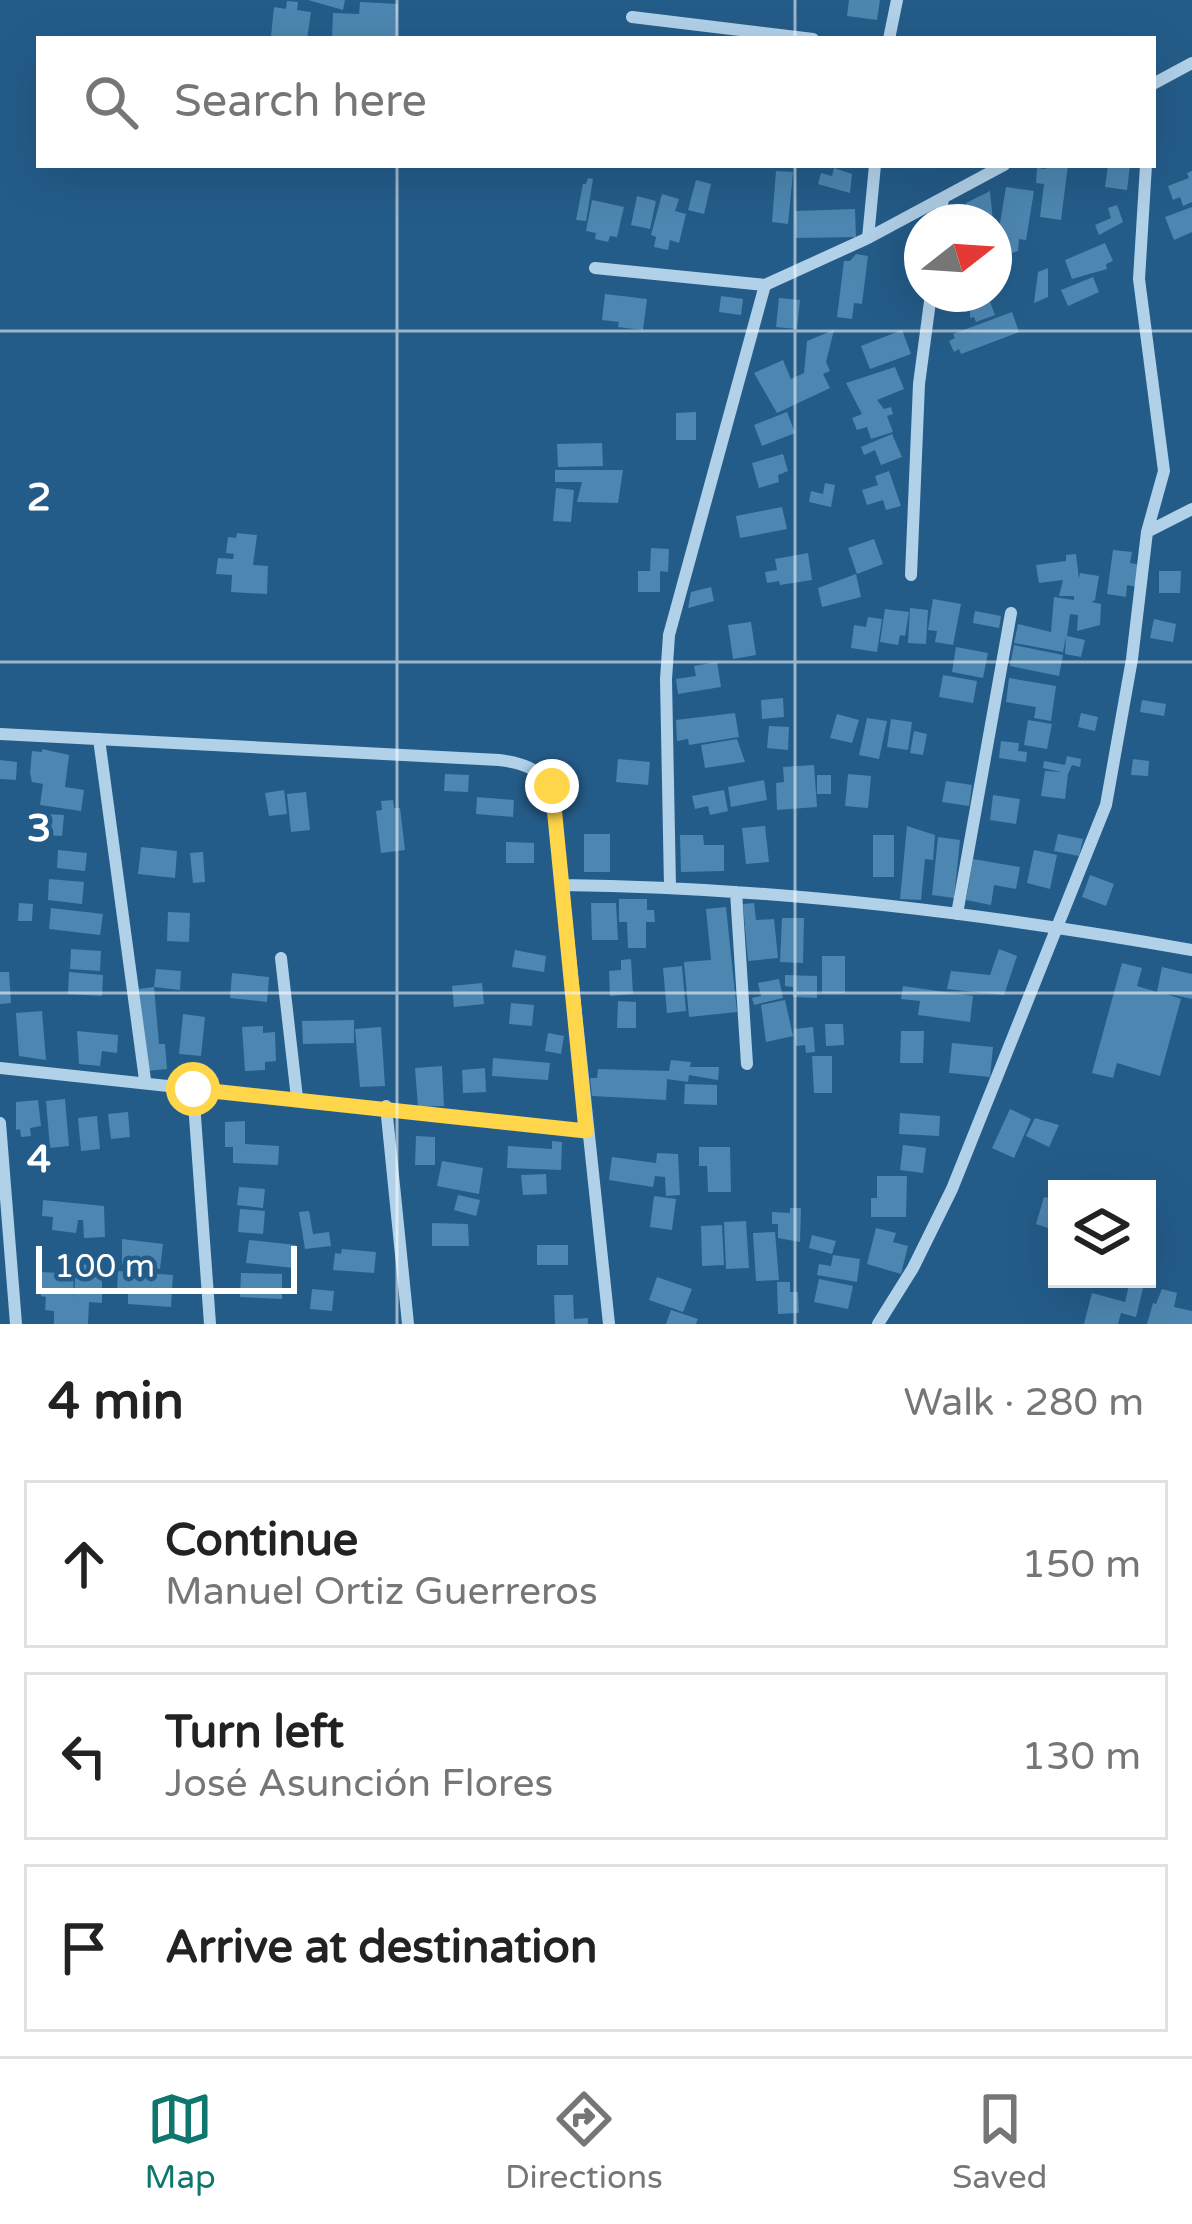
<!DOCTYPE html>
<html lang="en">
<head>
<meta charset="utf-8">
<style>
	body { margin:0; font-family:"Varela Round",sans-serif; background:#f2f2f2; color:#222 }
	.controls { position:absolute; right:36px; bottom:36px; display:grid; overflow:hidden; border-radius:0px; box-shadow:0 12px 48px #0002 }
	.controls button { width:108px; height:108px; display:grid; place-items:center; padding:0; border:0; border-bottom:3px solid #e0e0e0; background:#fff; color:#222; font:60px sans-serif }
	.compass { position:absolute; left:904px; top:204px; width:108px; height:108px; border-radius:50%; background:#fff; box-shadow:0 12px 48px #0002; rotate:73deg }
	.scale { position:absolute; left:36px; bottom:30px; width:261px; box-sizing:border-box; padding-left:12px; border:6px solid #fff; border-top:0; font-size:33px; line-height:42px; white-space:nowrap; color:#fff; -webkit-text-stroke:9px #245c89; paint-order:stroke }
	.stop { position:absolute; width:36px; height:36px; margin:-27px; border:9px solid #ffd54a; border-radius:50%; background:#fff }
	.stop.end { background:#ffd54a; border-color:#fff; box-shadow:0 3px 12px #0008 }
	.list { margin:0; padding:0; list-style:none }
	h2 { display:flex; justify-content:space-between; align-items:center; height:156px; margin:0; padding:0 48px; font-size:51px }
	h2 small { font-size:39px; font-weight:400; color:#767676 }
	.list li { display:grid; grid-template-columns:78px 1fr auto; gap:36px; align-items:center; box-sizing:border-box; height:168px; margin:0 24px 24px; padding:0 24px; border:3px solid #e0e0e0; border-radius:0px }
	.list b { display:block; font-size:45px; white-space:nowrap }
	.list p { margin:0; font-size:39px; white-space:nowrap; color:#767676 }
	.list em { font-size:39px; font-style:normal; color:#767676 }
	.icon { flex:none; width:66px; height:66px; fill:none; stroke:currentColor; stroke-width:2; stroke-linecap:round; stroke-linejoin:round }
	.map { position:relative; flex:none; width:1192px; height:1324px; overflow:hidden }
	.search { position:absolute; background:#fff; box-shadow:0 12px 48px #0002; left:36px; right:36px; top:36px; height:132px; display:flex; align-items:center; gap:30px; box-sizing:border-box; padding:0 42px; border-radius:0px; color:#767676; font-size:45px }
	.sheet { height:732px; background:#fff }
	nav { display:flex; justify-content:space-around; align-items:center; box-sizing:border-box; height:168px; border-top:3px solid #e0e0e0; background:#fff; font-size:33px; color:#767676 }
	nav a { display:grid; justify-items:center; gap:6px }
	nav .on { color:#0f766e }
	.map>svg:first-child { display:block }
</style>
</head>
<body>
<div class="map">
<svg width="1192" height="1324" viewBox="0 0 1192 1324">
	<rect width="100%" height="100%" fill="#245c89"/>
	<path fill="#4d86b0" d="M308,0H345L343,10Z
		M849,0H880L877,20L847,16Z
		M287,1L298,2L297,10L311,12L307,39L271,36L274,7L286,9Z
		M360,2L398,4L397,39H332L333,13L359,14Z
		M1046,165H1068L1061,220L1040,217L1044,184L1036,183L1037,168L1046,169Z
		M1108,165H1130L1127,190L1105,187Z
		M834,168L852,174L850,193L818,184L821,173L832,176Z
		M776,171L793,172L788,224L772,222Z
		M1192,171V202L1183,206L1180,197L1173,200L1168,186L1189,178L1187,173Z
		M588,178L593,179L586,221L576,220L583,184H586Z
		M696,180L711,184L704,214L688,210Z
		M1006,187L1034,191L1026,240L1019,239L1018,251L994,259Z
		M990,191L993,222H963L966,203Z
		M662,194L679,199L675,211L686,214L679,243L670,240L668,250L654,247L656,237L651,235Z
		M637,196L656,201L650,229L631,225Z
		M592,200L624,207L617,237L610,236L608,242L595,239L596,233L586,231Z
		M1117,205L1123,222L1099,235L1095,225L1111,218L1108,208Z
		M1192,207V232L1174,240L1165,217Z
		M855,209L856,237L796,238L795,211Z
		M1105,243L1113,261L1106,264L1107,269L1072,279L1065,260Z
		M856,254L868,256L862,304L854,303L852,319L837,317L844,261H850Z
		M1048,268V297L1034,303L1038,272Z
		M1093,277L1099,292L1068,306L1061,290Z
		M605,294L647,299L643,330L618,327L619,322L602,320Z
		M721,296L743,299L741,315L719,312Z
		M779,298L800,300L797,329L776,327Z
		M989,299L995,315L976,322L974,317L970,318V306Z
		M1012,312L1019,332L961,354L959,349L954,352L949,341L955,338L953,334Z
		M834,330L826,362L830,371L823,374L830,388L777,413L754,373L783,360L791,379L804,373L807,341Z
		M902,330L911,354L870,369L861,346Z
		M895,367L904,389L877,400L884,409L891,407L893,414L887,416L893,432L871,439L867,427L857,430L852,418L862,414L846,383Z
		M696,412V440H676V413Z
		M787,412L795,433L762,446L754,425Z
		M892,434L902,457L881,465L875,450L864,455L861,447Z
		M602,443L603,466L558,467L557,444Z
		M783,454L788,471L778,475L779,482L759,488L752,463Z
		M555,470H623L618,503L577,502L582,482H555Z
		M889,471L901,506L886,510L883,500L867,505L862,490L878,485L875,476Z
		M825,483L835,485L831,507L809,502L811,491L823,494Z
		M556,488L574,490L571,522L553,521Z
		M782,507L787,529L740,538L736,516Z
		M237,533L257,535L253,565L268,566L267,594L231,592L232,575L216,574L218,558L233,559L234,554L226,553L228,537L236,538Z
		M874,539L883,564L857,574L848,548Z
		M651,548L669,549L668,572L660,571V592H638V571H650Z
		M1113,550L1132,552L1130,563L1141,565L1137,587L1127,585L1126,597L1107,594Z
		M808,553L812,580L780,585L779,581L767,583L765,572L777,570L775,559Z
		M1076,554L1079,579L1080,573L1099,576L1095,600L1091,602L1101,604L1100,625L1077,631L1078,615L1070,614L1067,636L1085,640L1081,657L1065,654L1066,636L1063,652L1014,643L1018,624L1051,632L1054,597L1074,600V596H1059L1063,580L1039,583L1036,565L1066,561V555Z
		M1159,571H1181L1180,593H1159Z
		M856,574L861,597L822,607L818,588Z
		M711,587L714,601L688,608L691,592Z
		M933,599L961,604L953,645L935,642L937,631L928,630Z
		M910,608L928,610L926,644L908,643Z
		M885,609L909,612L905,636L900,635L898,645L880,642Z
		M975,611L1001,616L999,628L973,623Z
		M868,617L882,619L877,652L851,648L854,625L866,627Z
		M1154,619L1176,624L1173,642L1150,638Z
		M751,622L756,655L733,659L728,625Z
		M1014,645L1063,655L1059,676L1010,666Z
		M956,647L988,653L983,678L952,672Z
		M717,662L721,687L678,694L676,679L696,676L694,666Z
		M943,675L977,681L973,703L939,697Z
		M1009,678L1056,686L1051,721L1034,718L1036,707L1006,702Z
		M783,698L784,717L762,719L761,700Z
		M1142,700L1166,704L1164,716L1140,712Z
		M735,713L739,737L689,745L688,739L677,741L676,720Z
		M1081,713L1098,717L1095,731L1078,727Z
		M837,714L859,720L852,743L830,738Z
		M867,718L887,721L879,759L859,755Z
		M891,719L912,722L908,750L887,747Z
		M1028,720L1052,724L1047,749L1024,745Z
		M769,726L789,727L788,750L767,748Z
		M914,731L927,734L923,755L910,753Z
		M737,739L745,762L705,768L701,745Z
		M1001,741L1019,743L1018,751L1027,752L1026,762L999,758Z
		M42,749L69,755L65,787L84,790L81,811L40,805L43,784L32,782L30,773L32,751L42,752Z
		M1067,756L1081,759L1080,767L1072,765L1068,774L1065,799L1041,796L1045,771L1061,772L1043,768L1044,761L1065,765Z
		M618,759L650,762L648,785L616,782Z
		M1133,759L1149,761L1148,776L1131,775Z
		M0,760L17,762L16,780L0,779Z
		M814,765L817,807L777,810L776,783L784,782L783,767Z
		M445,774L469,775L468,792L444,791Z
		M848,774L871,776L868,808L845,806Z
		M817,775H831V794H817Z
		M764,780L767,800L731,807L728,787Z
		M946,781L972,785L969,806L942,802Z
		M284,790L287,814L269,816L265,793Z
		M724,790L728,811L710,815L708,806L695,809L692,796Z
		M306,792L310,830L291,832L287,794Z
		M993,795L1020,799L1016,824L990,820Z
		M477,797L514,800L513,817L476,814Z
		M393,800L394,808H400L405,850L381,853L376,811L382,810L381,801Z
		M46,814L64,815L62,836L45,835Z
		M765,826L769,862L746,864L742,828Z
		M907,826L935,835L933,860L925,859L921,900L900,899Z
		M584,834H610V872H584Z
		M1058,834L1083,839L1079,856L1054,851Z
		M680,835H703L704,845H724V871L681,872Z
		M873,835H894V877H873Z
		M938,837L960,840L954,898L932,895Z
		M506,842L534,843V863H506Z
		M141,847L177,851L175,878L138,874Z
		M58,850L87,853L85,871L57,868Z
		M1034,850L1057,855L1050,889L1027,883Z
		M203,852L205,882L193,883L190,853Z
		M973,859L1020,867L1016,889L994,885L991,905L966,900Z
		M1090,875L1114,884L1106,906L1082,897Z
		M49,879L84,882L82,904L48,900Z
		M619,899H647V910H654L655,922H646V948H628L627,922H619Z
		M19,903L33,904L32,921H18Z
		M591,903H616L618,940H592Z
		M754,903L756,920L774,919L778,958L748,961L743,904Z
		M726,907L737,1012L689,1017L684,962L711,960L706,909Z
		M51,908L103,914L100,935L49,929Z
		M168,912L190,913L189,942L167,941Z
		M782,918H804L803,963L780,962Z
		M71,949L101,951L100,971L70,969Z
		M999,949L1017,956L1004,995L947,989L951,971L990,975Z
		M515,950L546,956L544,972L512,967Z
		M822,956H845V993H822Z
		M631,959L633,994L610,996L609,971L621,970V960Z
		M1122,963L1142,968L1137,986L1157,992L1162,967L1192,974V999L1165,993L1181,999L1160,1076L1117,1063L1113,1078L1092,1073Z
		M682,966L686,1011L667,1013L663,968Z
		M156,969L181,971L180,990L154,987Z
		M0,972H9L11,1003L0,1004Z
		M69,972L103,975L102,996L68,994Z
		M232,973L269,977L267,1002L230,998Z
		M785,975L817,976V998L793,997V987L785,986Z
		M779,979L783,998L754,1005L752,998L761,996L758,983Z
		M482,983L484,1004L454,1007L452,986Z
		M903,986L973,996L970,1022L918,1015L920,1001L901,999Z
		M154,987L159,1044H165L167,1069L147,1071L139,989Z
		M785,1000L793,1036L766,1042L761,1005Z
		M618,1001L636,1002V1028H617Z
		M511,1003L534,1005L532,1026L509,1024Z
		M42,1011L46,1060L19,1056L16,1013Z
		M183,1014L205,1017L201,1056L179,1054Z
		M354,1020V1043L303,1044L302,1021Z
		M825,1024H843L844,1045L826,1046Z
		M263,1026V1033L275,1032L276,1061L265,1062V1070L245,1071L242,1027Z
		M381,1027L385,1086L360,1087L355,1029Z
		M813,1027L815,1052L806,1053L805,1045L796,1046L794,1029Z
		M77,1031L118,1035L117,1053L102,1051L100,1066L79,1064Z
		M901,1031H924L923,1063H900Z
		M548,1033L564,1036L561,1054L545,1051Z
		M952,1043L993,1047L990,1077L949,1073Z
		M812,1056H832V1093H814Z
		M493,1058L550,1063L548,1080L492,1076Z
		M671,1060L691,1062L690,1067H719L718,1080L689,1075L688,1082L667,1079L666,1100L592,1096L590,1078H597L598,1069L669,1071Z
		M442,1066L444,1106L418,1107L415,1068Z
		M485,1068L486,1092L463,1093L462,1070Z
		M685,1084L717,1085V1105L684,1104Z
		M65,1099L69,1146L50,1148L46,1101Z
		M38,1100L41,1126L30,1128L31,1136L21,1137L20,1129L16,1130V1102Z
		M1010,1109L1031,1119L1014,1158L992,1148Z
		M128,1112L130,1137L111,1139L108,1114Z
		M900,1113L940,1116L939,1136L899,1134Z
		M97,1116L100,1149L81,1151L78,1118Z
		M1035,1118L1059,1125L1049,1147L1026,1136Z
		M245,1121V1144L279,1146L278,1165L233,1163V1147H225V1122Z
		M416,1136L435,1137V1165H415Z
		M552,1141L562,1142L561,1170L507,1168L508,1146L552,1149Z
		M903,1145L926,1148L923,1173L900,1170Z
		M699,1147H730L731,1192H708L707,1166H699Z
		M657,1153L678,1154L680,1195L666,1196L665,1177L655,1176L653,1187L609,1180L612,1157L656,1163Z
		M442,1161L483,1168L479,1194L437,1186Z
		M546,1174L547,1194L523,1195L521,1175Z
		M877,1176H907L906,1217H871V1198H877Z
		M239,1187L265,1189L263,1208L237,1205Z
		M458,1195L480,1200L476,1216L454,1210Z
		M654,1196L676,1199L672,1230L650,1227Z
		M1044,1197L1057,1200V1231L1036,1224Z
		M43,1200L104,1206L105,1237L84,1238L83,1220H78L76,1233L52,1230L53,1217L42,1216Z
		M790,1208H801L800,1242L778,1238V1224H772V1212L790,1213Z
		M240,1209L265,1211L263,1234L238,1232Z
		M309,1211L313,1234L329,1232L331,1246L305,1249L299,1212Z
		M746,1221L749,1268L726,1269L724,1222Z
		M432,1223L468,1224L469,1246H432Z
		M722,1225L724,1265L702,1266L701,1226Z
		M876,1228L896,1233L893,1242L908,1246L901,1274L867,1264Z
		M775,1232L779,1280L756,1281L753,1233Z
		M812,1235L836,1241L832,1254L809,1248Z
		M122,1239L163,1244L160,1269L122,1264Z
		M249,1240L296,1245L294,1268L246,1263Z
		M537,1245H568V1265H537Z
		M342,1249L376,1252L374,1273L333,1270L335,1253L341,1254Z
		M833,1255L860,1259L857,1282L817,1275L819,1264L831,1266Z
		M76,1264L91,1265L90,1277H102V1303L89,1302L88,1324H54V1311L45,1310L46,1297L41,1296L42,1272L73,1274L74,1299Z
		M118,1271L173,1275L171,1307L128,1304V1294L117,1293Z
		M241,1273L282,1274V1299L240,1297Z
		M657,1277L692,1289L683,1312L649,1300Z
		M819,1279L853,1286L848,1309L814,1302Z
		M777,1282H790V1292H798L799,1313L778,1314Z
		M1129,1285L1143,1288L1136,1317L1121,1313L1118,1324H1084L1092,1293L1125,1302Z
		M312,1289L334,1291L332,1311L310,1309Z
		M1162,1289L1177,1293L1174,1307L1192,1311V1324H1147L1153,1303L1156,1304Z
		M554,1295H573L574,1319L588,1318V1324H555Z
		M671,1310L698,1319L696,1324H666Z"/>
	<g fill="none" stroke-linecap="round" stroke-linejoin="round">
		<path stroke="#b1d1e9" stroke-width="12" d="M632,17L813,39
			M889,39L897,0
			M1153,84L1192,63
			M940,222L943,198
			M868,238L875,165
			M595,268L765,285
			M765,285L868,238L1004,165
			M1147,532L1192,509
			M911,575L919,384L931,294
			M0,734L499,760C523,763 536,768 552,786L609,1324
			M99,739L145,1080
			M562,885C773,887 984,913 1192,950
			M670,886L666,679L669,635L765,285
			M736,892L747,1064
			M957,914L1011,613
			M281,958L297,1098
			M0,1068L586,1131
			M193,1089L210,1324
			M386,1106L408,1324
			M0,1123L16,1324
			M878,1324L913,1268L952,1189L1106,805L1132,659L1147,532L1164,471L1139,279L1146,165"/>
	</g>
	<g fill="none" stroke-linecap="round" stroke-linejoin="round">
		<path stroke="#ffd54a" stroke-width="15" d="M193,1089L586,1131L552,786"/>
	</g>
	<path fill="none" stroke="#fff" stroke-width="3" stroke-opacity="0.55" d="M397,0V39M795,0V39M397,165V1324M795,165V1324M0,331H1192M0,662H1192M0,993H1192"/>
	<g font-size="39" text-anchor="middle" font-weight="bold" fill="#fff" stroke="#245c89" stroke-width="9" stroke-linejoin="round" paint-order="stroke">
		<text x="39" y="510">2</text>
		<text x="39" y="841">3</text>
		<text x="39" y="1172">4</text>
	</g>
</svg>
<div class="controls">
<button><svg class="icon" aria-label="layers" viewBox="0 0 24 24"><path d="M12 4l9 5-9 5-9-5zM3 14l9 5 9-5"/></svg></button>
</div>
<svg class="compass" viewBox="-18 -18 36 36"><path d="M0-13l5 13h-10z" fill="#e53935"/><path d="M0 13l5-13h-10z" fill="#767676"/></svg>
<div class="scale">100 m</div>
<div class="stop" style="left:193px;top:1089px"></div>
<div class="stop end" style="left:552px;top:786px"></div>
<div class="search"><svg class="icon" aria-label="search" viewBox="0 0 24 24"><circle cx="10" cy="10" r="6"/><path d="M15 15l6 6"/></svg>Search here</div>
</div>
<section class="sheet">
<h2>4 min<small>Walk · 280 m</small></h2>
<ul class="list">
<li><svg class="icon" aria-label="ahead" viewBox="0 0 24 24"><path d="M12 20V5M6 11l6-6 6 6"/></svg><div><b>Continue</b><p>Manuel Ortiz Guerreros</p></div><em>150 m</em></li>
<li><svg class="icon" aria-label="left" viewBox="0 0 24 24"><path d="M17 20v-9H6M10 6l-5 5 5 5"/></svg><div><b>Turn left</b><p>José Asunción Flores</p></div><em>130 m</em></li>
<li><svg class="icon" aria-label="arrive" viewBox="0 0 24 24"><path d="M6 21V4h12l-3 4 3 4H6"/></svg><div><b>Arrive at destination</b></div></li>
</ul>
</section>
<nav>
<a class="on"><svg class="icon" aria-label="map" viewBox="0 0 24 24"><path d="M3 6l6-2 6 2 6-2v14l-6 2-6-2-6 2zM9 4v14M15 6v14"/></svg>Map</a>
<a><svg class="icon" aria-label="directions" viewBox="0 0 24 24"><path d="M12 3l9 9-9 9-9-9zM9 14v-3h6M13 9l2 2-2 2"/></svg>Directions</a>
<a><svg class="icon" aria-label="saved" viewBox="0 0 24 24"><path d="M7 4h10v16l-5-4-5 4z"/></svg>Saved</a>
</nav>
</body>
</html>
